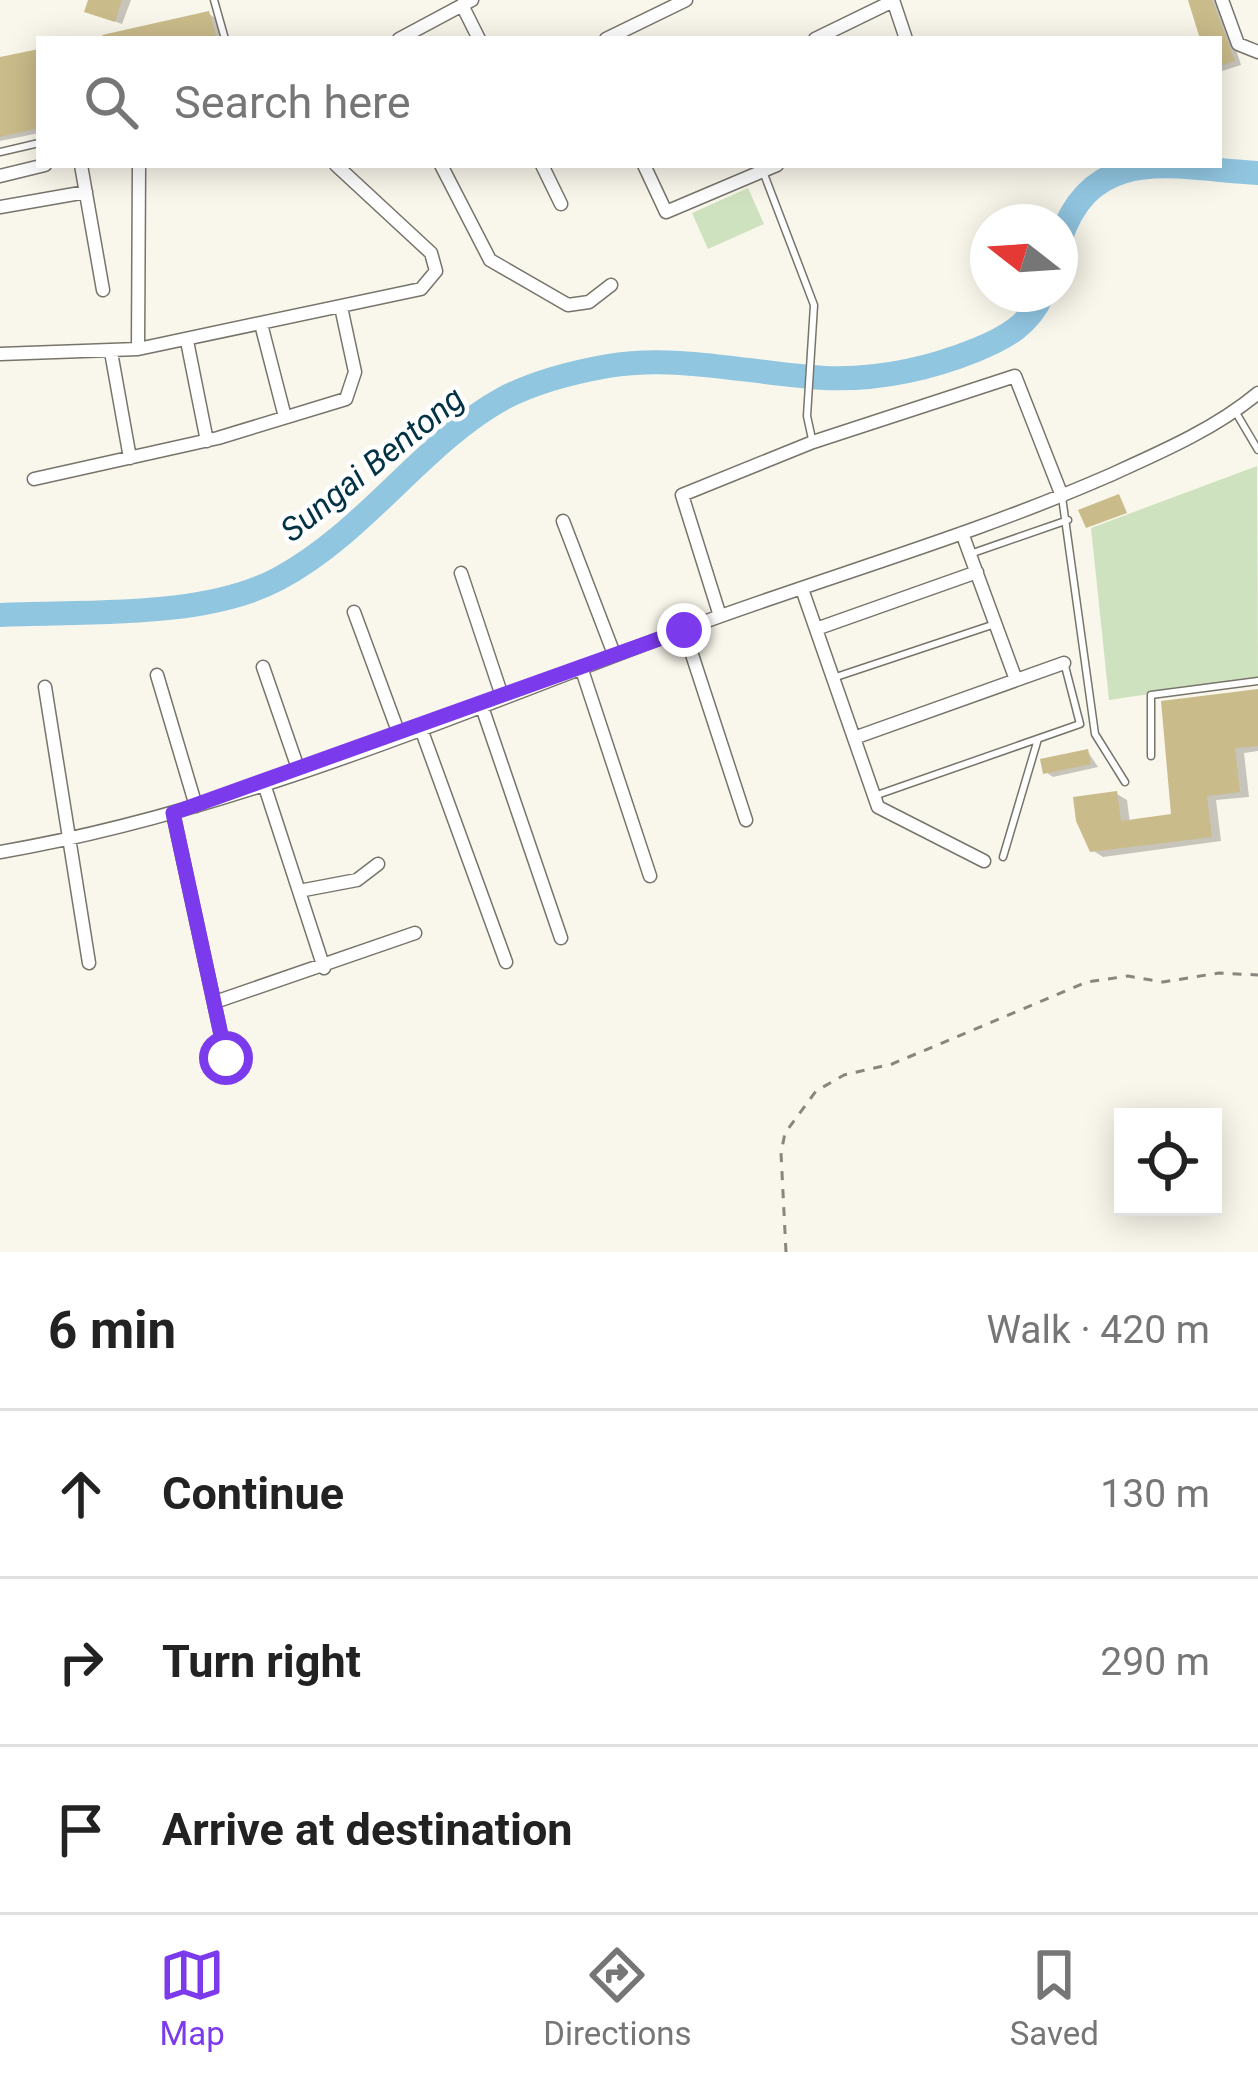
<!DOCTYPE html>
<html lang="en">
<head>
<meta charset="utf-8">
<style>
	body { margin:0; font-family:Roboto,sans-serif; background:#f2f2f2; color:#222 }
	.controls { position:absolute; right:36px; bottom:36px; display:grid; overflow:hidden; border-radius:0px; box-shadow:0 6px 30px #0003 }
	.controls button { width:108px; height:108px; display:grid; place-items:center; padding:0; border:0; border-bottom:3px solid #e0e0e0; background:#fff; color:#222; font:60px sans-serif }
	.compass { position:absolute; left:970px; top:204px; width:108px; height:108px; border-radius:50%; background:#fff; box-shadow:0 6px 30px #0003; rotate:287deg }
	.stop { position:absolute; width:36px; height:36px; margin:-27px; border:9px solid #7c3aed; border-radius:50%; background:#fff }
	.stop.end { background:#7c3aed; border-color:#fff; box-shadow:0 3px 12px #0008 }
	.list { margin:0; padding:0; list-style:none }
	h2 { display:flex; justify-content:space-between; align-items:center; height:156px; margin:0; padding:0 48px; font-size:51px }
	h2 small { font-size:39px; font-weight:400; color:#767676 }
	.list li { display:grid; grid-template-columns:78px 1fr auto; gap:36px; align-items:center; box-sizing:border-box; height:168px; padding:0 48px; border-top:3px solid #e0e0e0 }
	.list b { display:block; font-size:45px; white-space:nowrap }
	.list em { font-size:39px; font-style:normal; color:#767676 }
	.icon { flex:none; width:66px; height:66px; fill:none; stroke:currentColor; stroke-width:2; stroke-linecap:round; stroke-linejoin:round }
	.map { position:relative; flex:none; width:1258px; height:1252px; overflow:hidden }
	.search { position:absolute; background:#fff; box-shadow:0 6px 30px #0003; left:36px; right:36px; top:36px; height:132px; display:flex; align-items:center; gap:30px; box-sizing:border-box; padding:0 42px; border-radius:0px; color:#767676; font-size:45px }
	.sheet { height:660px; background:#fff }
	nav { display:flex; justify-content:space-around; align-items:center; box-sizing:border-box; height:168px; border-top:3px solid #e0e0e0; background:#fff; font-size:33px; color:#767676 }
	nav a { display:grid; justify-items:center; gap:6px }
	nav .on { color:#7c3aed }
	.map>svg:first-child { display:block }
</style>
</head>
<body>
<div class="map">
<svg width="1258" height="1252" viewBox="0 0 1258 1252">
	<rect width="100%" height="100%" fill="#f9f6eb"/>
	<path fill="#cfe2bf" d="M748,188L764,224L708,249L692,213Z
		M1257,466L1258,678L1109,700L1091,528Z"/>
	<path fill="#0003" d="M91,0H131L122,24L95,14Z
		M1191,0H1220L1241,65L1219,72V39H1202Z
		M209,14L217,19L222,39H97Z
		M39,52V133L0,141V60Z
		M1258,690V751L1244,753L1249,797L1216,800L1221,841L1103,857L1092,850L1117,794L1127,800L1130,823L1174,817Z
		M1088,752L1098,767L1053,777L1046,772Z"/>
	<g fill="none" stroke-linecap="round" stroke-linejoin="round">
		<path stroke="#91c6e1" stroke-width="24" d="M1060,240C1093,141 1176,169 1258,173
			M0,615C83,611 203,619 278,579C365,533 423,442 504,398C535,382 574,372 608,366C679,354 753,374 825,378C876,380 929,369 976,350C1006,338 1029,325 1043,294"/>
	</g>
	<path fill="#cabb8a" d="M88,0H122L115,22L84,12Z
		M1188,0H1212L1235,61L1219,66V39H1200Z
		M209,11L217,39H103L102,35Z
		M39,49V128L0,137V57Z
		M1119,494L1127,513L1086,528L1078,510Z
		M1258,689V746L1235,748L1240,792L1207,796L1212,837L1090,852L1076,821L1073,797L1117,791L1121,821L1171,814L1161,701Z
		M1088,749L1091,764L1043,774L1040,759Z"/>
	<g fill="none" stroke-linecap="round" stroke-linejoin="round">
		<g stroke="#77746b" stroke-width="9">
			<path id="service" d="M214,0L225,39
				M0,152L39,143
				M764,174L814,305L807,416L812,439
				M1235,411L1258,450
				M1062,497L1095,734L1125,782
				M970,554L1068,520
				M833,678L995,624
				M1151,756V695L1258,681
				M877,795L1080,724L1065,666
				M1003,857L1038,739"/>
		</g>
		<g stroke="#77746b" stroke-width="15">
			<path id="minor" d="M893,0L906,39
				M1222,0L1238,44L1258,52
				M462,5L479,39
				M399,39L472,0
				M606,39L686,0
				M815,39L893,1
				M81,165L103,290
				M441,165L490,260L568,305L589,302L611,285
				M542,165L561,204
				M644,165L666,212L777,165
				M0,176L45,165
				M0,207L86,192
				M261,324L285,417
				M187,341L207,441
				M138,349L139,165
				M111,352L130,458
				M0,354L138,349L421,289L436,271L431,253L336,165
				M34,479L218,438L346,399L355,372L341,307
				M563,521L614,654
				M962,533L1016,680
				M461,573L502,696
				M802,589L878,807L984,861
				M354,612L399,734
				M720,616L682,495L813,442L1015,376L1062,496
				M816,629L977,572
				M684,630L746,820
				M263,667L299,771
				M581,667L650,876
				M157,675L196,806
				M45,687L89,963
				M481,704L561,938
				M420,726L506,962
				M854,738L1064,663
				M264,784L324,968
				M173,813L226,1058
				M0,852C247,810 481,703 715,618C846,571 980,532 1108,476C1159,453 1215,429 1258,393
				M299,891L357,880L378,864
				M215,1002L415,933"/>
		</g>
		<path stroke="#88867e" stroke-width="3" stroke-dasharray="9 9" stroke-linecap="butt" d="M786,1252L781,1153L785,1133L816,1091L844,1075L892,1064L1087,982L1128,976L1163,982L1219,973L1258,975"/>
		<use href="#service" stroke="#fff" stroke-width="6"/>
		<use href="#minor" stroke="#fff" stroke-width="12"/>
	</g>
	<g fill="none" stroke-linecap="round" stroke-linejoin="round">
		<path stroke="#7c3aed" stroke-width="15" d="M226,1058L173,813L684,630"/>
	</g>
	<g text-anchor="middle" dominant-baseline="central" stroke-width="9" stroke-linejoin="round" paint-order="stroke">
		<g font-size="33" font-style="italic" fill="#023245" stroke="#fff">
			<text transform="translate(372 464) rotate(-39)">Sungai Bentong</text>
		</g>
	</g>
</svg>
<div class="controls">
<button><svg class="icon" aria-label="locate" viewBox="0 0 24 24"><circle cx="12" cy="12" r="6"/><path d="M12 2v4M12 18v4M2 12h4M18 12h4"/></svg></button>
</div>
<svg class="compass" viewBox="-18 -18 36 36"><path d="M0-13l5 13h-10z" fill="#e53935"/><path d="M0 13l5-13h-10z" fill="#767676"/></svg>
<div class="stop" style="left:226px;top:1058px"></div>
<div class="stop end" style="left:684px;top:630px"></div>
<div class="search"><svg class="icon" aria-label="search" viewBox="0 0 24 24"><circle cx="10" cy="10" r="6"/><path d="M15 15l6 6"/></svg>Search here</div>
</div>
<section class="sheet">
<h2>6 min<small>Walk · 420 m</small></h2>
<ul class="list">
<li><svg class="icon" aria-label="ahead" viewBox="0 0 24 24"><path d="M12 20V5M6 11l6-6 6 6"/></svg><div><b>Continue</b></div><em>130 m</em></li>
<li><svg class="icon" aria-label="right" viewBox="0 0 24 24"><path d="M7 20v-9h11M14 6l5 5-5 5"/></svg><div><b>Turn right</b></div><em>290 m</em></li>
<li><svg class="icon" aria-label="arrive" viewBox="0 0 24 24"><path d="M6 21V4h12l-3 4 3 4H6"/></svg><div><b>Arrive at destination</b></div></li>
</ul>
</section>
<nav>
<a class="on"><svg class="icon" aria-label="map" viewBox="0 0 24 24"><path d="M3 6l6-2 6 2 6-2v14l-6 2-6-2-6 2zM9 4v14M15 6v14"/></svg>Map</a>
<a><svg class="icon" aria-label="directions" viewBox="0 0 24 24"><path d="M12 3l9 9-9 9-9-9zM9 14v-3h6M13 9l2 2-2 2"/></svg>Directions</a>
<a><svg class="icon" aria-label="saved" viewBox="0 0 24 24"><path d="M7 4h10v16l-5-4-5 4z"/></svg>Saved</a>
</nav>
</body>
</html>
